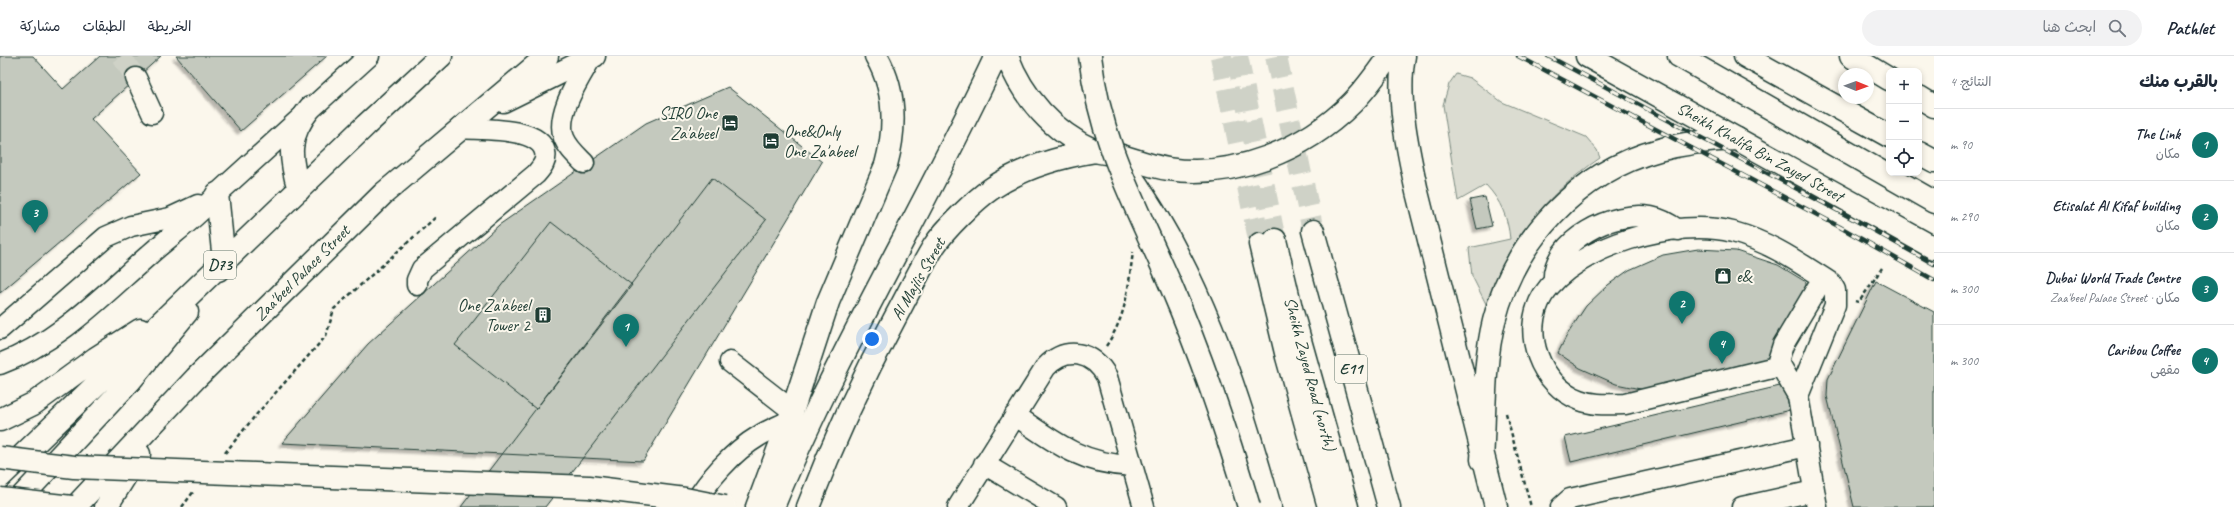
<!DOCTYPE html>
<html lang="ar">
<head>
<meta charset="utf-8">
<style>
	body { margin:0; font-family:Caveat,"Playpen Sans Arabic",sans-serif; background:#f2f2f3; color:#1f2937; direction:rtl }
	.controls { position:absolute; right:12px; top:12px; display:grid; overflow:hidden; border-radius:8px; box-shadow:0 2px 6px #0003 }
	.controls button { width:36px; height:36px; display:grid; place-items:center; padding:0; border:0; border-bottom:1px solid #e0e1e3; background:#fff; color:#1f2937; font:20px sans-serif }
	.compass { position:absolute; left:1838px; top:12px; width:36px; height:36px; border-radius:50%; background:#fff; box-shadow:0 2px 6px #0003; rotate:91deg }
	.you { position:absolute; left:872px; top:283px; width:14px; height:14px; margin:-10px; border:3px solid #fff; border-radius:50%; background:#1a73e8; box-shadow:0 0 0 6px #1a73e833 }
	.badge { display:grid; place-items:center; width:26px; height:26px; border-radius:50%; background:#0f766e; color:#fff; font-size:13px; font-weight:700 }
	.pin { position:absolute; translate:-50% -33px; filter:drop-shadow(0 1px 2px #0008) }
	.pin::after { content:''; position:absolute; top:21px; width:14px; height:12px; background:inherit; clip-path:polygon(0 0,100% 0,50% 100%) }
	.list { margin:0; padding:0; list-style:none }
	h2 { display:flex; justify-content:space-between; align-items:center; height:52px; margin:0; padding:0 16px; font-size:17px }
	h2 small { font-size:13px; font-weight:400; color:#747a83 }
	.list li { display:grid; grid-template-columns:26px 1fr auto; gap:12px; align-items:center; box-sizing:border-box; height:72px; padding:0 16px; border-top:1px solid #e0e1e3 }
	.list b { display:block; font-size:15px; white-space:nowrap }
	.list p { margin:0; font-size:13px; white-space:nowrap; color:#747a83 }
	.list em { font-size:13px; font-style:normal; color:#747a83 }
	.icon { flex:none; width:22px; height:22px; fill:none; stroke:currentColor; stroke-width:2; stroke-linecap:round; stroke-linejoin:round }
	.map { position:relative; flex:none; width:1934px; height:451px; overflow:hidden; direction:ltr }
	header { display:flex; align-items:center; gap:24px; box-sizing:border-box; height:56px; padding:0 20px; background:#fff; border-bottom:1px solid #e0e1e3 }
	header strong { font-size:19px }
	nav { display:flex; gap:22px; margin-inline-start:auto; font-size:14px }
	.search { width:280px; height:36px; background:#f2f2f3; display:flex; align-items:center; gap:10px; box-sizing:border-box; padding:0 14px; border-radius:22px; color:#747a83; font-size:15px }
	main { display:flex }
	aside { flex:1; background:#fff }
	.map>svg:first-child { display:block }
</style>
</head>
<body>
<header>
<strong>Pathlet</strong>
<div class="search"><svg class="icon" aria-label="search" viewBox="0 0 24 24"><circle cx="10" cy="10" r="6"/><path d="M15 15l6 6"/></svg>ابحث هنا</div>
<nav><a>الخريطة</a><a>الطبقات</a><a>مشاركة</a></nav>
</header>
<main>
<aside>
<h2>بالقرب منك<small>النتائج: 4</small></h2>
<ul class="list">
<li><span class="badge">1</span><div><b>The Link</b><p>مكان</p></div><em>90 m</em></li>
<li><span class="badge">2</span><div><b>Etisalat Al Kifaf building</b><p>مكان</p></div><em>290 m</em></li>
<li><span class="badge">3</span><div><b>Dubai World Trade Centre</b><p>مكان · Zaa'beel Palace Street</p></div><em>300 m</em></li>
<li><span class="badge">4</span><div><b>Caribou Coffee</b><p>مقهى</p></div><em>300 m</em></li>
</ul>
</aside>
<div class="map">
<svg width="1934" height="451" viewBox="0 0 1934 451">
	<defs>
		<filter id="shadow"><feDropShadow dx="-3.5" dy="3.5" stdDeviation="1" flood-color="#0004"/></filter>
	</defs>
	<rect width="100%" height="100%" fill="#fbf7ec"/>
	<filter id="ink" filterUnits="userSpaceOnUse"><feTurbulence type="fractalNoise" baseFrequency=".025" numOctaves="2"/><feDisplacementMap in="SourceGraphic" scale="8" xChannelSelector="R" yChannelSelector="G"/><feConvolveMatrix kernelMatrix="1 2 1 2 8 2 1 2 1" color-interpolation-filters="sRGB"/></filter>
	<g filter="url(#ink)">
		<path fill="#dbdcd1" stroke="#7d8c82" d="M1456,18L1470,22L1502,46L1586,81L1597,94L1600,102C1543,141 1509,184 1487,250L1472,220L1469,192L1510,183C1508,162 1501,145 1486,129L1458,145L1443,49L1449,28Z"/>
		<path fill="#c4c9be" stroke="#1f3d34" filter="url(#shadow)" d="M0,0H33L63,33L100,0H161L91,63L141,117L0,237Z
			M176,0H327L241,75Z
			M728,31L822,106L643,405L282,387L368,288L499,169L646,67Z
			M712,122L766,164L545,451H461Z
			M1485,141L1492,170L1477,173L1470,144Z
			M551,166L632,229L536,353L455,289Z
			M1698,193L1736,195L1778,209L1806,226V235L1770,301L1745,314L1650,335L1616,328L1580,312L1558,297L1567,279L1586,250L1608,229L1629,214L1663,199Z
			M1876,225L1934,256V451H1854L1827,340L1828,323Z
			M1784,329L1790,354L1571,406L1565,381Z"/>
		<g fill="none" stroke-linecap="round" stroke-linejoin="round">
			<path stroke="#cfd2c7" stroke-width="20" stroke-dasharray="20 10" stroke-linecap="butt" d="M121,0L136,22"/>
			<path stroke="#cfd2c7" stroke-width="22" stroke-dasharray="22 11" stroke-linecap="butt" d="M1221,0L1260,188
				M1237,0L1275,184
				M1276,0L1313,175"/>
			<g stroke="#1f3d34" stroke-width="23">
				<path id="minor" d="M136,22L152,57
					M584,107C576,99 568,92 564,82C555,58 579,23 591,2
					M1554,226C1550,184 1615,154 1651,161C1662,163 1670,168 1678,174
					M417,229V224L422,213L536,118C542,111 547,105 545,96C539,70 481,74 460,72
					M0,273L106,181L131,170L170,162L198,149
					M730,306L793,355
					M0,308C59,286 102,240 149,199C172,178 197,162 217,138L369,0
					M1780,310L1625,348C1610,348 1595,350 1580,344C1540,329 1520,276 1543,239C1576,189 1677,161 1733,176C1772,187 1798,206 1831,227L1835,234V249L1798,340
					M1015,359C1055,387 1082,408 1132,410
					M984,408L1056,451
					M692,451C708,424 732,396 759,380C768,374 779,370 789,365
					M958,451L1046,311C1066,290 1093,295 1107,321L1144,451
					M1561,451L1570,443L1807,390
					M1742,451L1814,435
					M1817,451L1798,340L1778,305L1783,289L1823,222"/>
			</g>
			<g stroke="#1f3d34" stroke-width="25">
				<path id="major" d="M1007,0C1023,42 1053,76 1095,95C1101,97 1109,97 1115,98C1133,103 1149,110 1168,113C1234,123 1305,94 1352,47C1366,33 1378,16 1389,0
					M1587,0L1934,192
					M1679,0L1934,146
					M1851,0L1889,23
					M1919,41L1934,50
					M503,45L594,0
					M299,134C289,100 287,81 310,52
					M217,138L224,205L218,214
					M0,364L33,348L96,302L140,274
					M0,421L366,69L441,0
					M12,451L130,325L187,256
					M75,451L196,322L383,138L547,0
					M106,451L139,398
					M757,451L789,365L828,246L886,109C896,72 896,34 876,0
					M808,451C833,386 862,323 895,262C908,238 920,213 934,190C945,173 975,144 991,133C1023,111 1059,101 1096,95"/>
			</g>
			<g stroke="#1f3d34" stroke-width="25">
				<path id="highway" d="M1404,0C1396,42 1408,94 1417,136L1496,451
					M1745,0L1889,80
					M1919,97L1934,105
					M1121,106C1197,210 1236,328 1270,451
					M1313,175L1389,451
					M1275,184L1292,256L1347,451
					M1260,188L1287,301L1329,451
					M1482,404C1485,359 1483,309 1494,265C1514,184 1578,116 1659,94C1684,87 1711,84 1737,83
					M773,451C837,296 925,152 996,0"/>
			</g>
			<path stroke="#1f3d34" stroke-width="2.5" stroke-dasharray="4 3" stroke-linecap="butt" d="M1855,245L1859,246L1882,212
				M1106,290C1127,259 1128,232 1133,196
				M1506,357L1531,451
				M225,397L255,360L326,280L334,253L437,160
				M182,451L194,435"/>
			<use href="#minor" stroke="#fbf7ec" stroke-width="20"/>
			<use href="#major" stroke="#fbf7ec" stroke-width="22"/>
			<use href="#highway" stroke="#fbf7ec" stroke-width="22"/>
			<g stroke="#1f3d34" stroke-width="4.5">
				<path id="rail" d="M1518,0L1840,171L1934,224
					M1548,0L1846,159L1934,208"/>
			</g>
			<use href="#rail" stroke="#fbf7ec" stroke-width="3" stroke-dasharray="9" stroke-linecap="butt"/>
			<g stroke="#1f3d34" stroke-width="25" stroke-linecap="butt">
				<path id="highway-bridge" d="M1090,0C1100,88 1137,151 1171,230C1202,302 1227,376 1249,451
					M0,402L74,411L589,431L685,443L725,451
					M0,443L72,451"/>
			</g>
			<use href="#highway-bridge" stroke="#fbf7ec" stroke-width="22"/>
		</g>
	</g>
	<defs>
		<g id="hotel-square" transform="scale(0.9)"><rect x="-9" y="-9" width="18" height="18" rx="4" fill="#1f3d34" stroke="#fbf7ec"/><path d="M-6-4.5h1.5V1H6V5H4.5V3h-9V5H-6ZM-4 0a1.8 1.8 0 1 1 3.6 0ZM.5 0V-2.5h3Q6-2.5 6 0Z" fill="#fff"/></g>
		<g id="shop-square" transform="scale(0.9)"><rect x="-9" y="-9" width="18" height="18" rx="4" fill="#1f3d34" stroke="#fbf7ec"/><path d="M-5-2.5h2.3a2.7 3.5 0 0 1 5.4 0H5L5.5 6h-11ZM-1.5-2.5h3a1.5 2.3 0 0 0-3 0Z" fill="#fff"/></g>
		<g id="building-square" transform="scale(0.9)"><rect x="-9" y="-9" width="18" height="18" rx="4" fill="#1f3d34" stroke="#fbf7ec"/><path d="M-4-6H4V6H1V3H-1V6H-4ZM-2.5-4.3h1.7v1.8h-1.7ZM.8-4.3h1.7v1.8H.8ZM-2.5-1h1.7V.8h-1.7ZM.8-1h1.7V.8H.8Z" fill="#fff"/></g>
	</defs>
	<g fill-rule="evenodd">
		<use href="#hotel-square" x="730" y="67"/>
		<use href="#hotel-square" x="771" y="85"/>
		<use href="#shop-square" x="1723" y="220"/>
		<use href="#building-square" x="543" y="259"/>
	</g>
	<g text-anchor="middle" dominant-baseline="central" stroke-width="4" stroke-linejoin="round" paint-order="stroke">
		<g fill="#fbf7ec" stroke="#61756b" stroke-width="1">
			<rect x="204" y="195" width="32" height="28" rx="3"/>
			<rect x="1335" y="299" width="32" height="28" rx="3"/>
		</g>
		<g font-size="16" font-weight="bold" fill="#1f3d34">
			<text x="220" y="209">D73</text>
			<text x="1351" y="313">E11</text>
		</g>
		<g font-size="17" fill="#1f3d34" stroke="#fbf7ec" text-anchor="end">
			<text x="717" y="57">SIRO One<tspan x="717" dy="20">Za'abeel</tspan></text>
			<text x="784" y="75" text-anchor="start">One&amp;Only<tspan x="784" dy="20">One Za'abeel</tspan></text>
			<text x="1736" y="220" text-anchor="start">e&amp;</text>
			<text x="530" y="249">One Za'abeel<tspan x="530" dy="20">Tower 2</tspan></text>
		</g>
		<g font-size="17" fill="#1f3d34" stroke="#fbf7ec">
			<text transform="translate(1760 96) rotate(29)">Sheikh Khalifa Bin Zayed Street</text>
			<text transform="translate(302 217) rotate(-45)">Zaa'beel Palace Street</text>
			<text transform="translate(918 223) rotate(-60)">Al Majlis Street</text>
			<text transform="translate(1310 318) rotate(75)">Sheikh Zayed Road (north)</text>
		</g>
	</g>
</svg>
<div class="controls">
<button>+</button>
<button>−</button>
<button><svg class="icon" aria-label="locate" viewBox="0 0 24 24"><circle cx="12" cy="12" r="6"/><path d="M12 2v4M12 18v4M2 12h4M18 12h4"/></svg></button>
</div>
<svg class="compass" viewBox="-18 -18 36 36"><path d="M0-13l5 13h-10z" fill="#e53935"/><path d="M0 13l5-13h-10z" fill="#747a83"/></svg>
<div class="you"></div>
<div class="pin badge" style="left:626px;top:291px">1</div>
<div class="pin badge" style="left:1682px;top:268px">2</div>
<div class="pin badge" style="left:35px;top:177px">3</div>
<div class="pin badge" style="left:1722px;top:308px">4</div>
</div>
</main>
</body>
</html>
